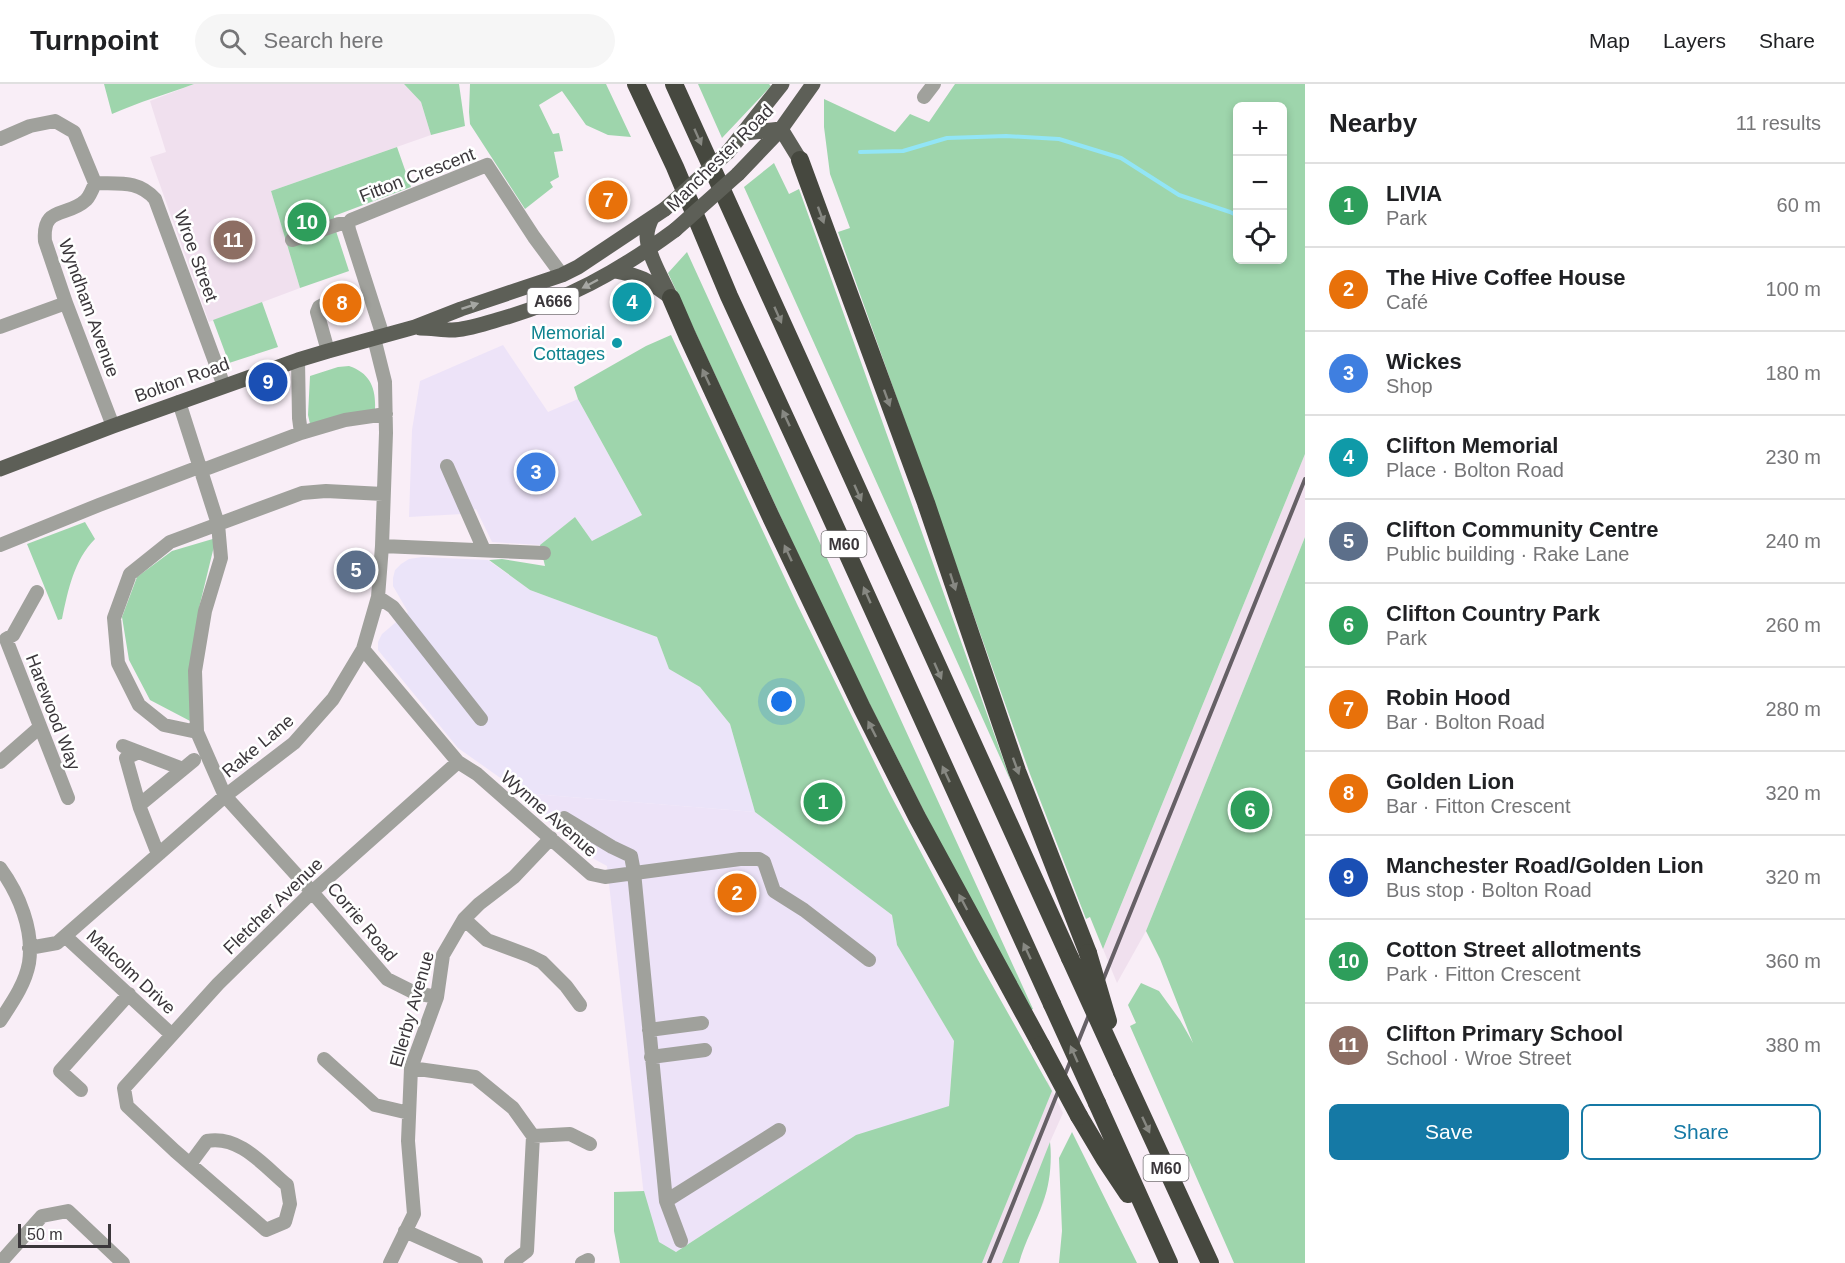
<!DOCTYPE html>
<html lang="en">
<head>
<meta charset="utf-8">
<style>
	body { margin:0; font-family:Helvetica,sans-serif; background:#f6f6f6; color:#202124 }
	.controls { position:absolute; right:18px; top:18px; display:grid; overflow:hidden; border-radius:9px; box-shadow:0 3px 9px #0003 }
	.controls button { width:54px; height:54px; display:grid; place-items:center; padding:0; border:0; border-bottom:2px solid #e0e0e0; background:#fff; color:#202124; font:30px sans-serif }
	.scale { position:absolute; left:18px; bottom:15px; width:93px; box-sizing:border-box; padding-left:6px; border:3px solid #3b373b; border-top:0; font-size:16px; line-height:21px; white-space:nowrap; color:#3b373b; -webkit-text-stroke:4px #fff; paint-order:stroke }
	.you { position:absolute; left:782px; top:618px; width:21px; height:21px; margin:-15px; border:4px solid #fff; border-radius:50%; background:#1a73e8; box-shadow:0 0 0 9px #1a73e833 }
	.badge { display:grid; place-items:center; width:39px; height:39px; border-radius:50%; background:#1579a5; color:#fff; font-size:20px; font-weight:700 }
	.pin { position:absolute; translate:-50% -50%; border:3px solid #fff; box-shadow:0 2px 6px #0006 }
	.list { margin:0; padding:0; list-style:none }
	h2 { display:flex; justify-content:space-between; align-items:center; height:78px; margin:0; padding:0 24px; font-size:26px }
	h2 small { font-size:20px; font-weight:400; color:#757577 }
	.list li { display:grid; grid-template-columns:39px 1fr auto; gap:18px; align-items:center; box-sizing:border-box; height:84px; padding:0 24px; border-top:2px solid #e0e0e0 }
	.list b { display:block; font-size:22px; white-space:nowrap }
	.list p { margin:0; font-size:20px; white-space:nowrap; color:#757577 }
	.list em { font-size:20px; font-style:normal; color:#757577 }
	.actions { display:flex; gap:12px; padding:18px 24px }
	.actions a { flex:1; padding:14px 0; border:2px solid #1579a5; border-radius:9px; text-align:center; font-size:21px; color:#1579a5 }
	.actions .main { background:#1579a5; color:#fff }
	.icon { flex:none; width:33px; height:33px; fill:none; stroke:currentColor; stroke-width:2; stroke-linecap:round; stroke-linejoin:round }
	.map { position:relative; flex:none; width:1305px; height:1179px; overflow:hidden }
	header { display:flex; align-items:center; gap:36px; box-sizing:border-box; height:84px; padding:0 30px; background:#fff; border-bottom:2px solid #e0e0e0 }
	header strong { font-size:28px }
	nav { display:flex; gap:33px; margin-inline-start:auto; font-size:21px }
	.search { width:420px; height:54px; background:#f6f6f6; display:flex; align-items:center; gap:15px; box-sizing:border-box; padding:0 21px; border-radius:33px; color:#757577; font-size:22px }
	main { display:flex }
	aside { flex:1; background:#fff }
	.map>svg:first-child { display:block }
</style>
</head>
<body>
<header>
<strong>Turnpoint</strong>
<div class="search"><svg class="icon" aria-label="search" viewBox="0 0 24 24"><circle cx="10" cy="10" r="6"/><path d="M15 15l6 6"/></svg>Search here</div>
<nav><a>Map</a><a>Layers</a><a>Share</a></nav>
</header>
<main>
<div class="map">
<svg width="1305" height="1179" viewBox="0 0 1305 1179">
	<rect width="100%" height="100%" fill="#f9eef7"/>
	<path fill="#ede3f8" d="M503,261L548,328L578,315L642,431L592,457L575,433L540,461L492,458L476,425L462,430L409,433L412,346L420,297Z
		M533,710L755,728L892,831L897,861L954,957L949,1022L896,1056L856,1051L676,1168L649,1157L607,782L587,771L547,736Z"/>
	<path fill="#ebe4f9" d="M422,473L488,476L530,506L657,553L669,585L700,603L730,640L755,728L533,710L499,693L458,664L378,566V558L382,550L408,528L393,502V494L395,486L401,480L409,475Z"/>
	<path fill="#f0e0ee" d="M194,0H404L421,18L431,51L271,107L300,204L209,238L150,73L166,68L150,17Z
		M1305,370V453L1146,847L1117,899L1103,865Z
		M1047,996L1063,1029L1050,1058L1051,1070L1044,1118L1024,1160L1019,1179H969Z"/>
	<path fill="#9ed5ac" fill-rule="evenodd" d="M104,0H194C167,10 139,18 112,30Z
		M404,0H459L465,42L431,51L421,18Z
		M470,0H606L631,53L608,51L586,41L562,7L539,21L553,50L559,49L563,67L554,68L559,93L550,98L553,103L525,125L470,40L469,28Z
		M698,0H769L771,2L722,54Z
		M955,0H1305V370L1103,865L1090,833L1086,835L1030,690L838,148L850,144L830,90L824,43V15L895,48L910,30L929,38ZM1238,22H1282V176H1238Z
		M397,63L411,103L334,132L335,144L349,187L300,204L271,107Z
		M774,79L789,110L799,105L1012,700L744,103Z
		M687,168L1033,925L1029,927L933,745L840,561L668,189Z
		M262,218L278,263L229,279L213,236Z
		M671,251L797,520L889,708L978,876L1052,1007L982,1179H620L614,1147V1108L644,1107L659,1158L676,1168L856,1051L949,1022L954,957L897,861L892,831L755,728L730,640L700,603L669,585L657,553L530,506L489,476L502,475L545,482L540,461L575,433L592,457L642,431L578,315L574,303L646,262Z
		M349,282C370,289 376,304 375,325L310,340L308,331L310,292L338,283Z
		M85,438L95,455C74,476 68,506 62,535L58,536L27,460Z
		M1305,453V1179H1234L1130,942L1136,939L1128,921L1141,899L1159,907L1180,936L1193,959L1160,875L1146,847Z
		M216,454L199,524L192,638L150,616L129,576L122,533L137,493L172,467Z
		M1072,1048L1137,1179H1059L1062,1147L1059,1074Z
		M1050,1058C1052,1077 1050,1101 1043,1118C1036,1139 1025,1157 1019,1179H1002Z"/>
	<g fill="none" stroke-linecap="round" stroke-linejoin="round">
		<path stroke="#92e5f6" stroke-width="4" d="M860,68L903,67L947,54L1006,52L1059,55L1121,74L1179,111L1230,128L1238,132"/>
		<path stroke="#a0a19c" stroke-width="14" d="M924,13L934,0
			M0,55L30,42L55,37L74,48L95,99C93,104 90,112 86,116C67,134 42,121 45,157L66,219L113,342
			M95,99C120,100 138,96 155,115L224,302
			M292,156L339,140H348
			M0,243L66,219
			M383,252L349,146L348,140L351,136L487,81L534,153L562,191
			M328,267L317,228L319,223L346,209
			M179,318L218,440L221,474L205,527L195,587L197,648L225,712L312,808L387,895L415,909L437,913
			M301,349L345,336L386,330
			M447,382L484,466
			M200,387L301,349L299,334L298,276
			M0,461L99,421L199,383
			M382,462L544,469
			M37,508L13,551L6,555L68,714
			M378,513L393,523L481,635
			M363,565L458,678L477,690L591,790L605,793L740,775H759L764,778L774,807L804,826L869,876
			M197,648L164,641L139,621L118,579L114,534L130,490L170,458L302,409L326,407L383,410
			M123,662L183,685
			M139,668L126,674L140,724L156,765L160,769
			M0,678L40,643
			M140,719L143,718L194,676
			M564,734L612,763L631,772L634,788L666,1117L681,1157
			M0,784C19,810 34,846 29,879C25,901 11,920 0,937
			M464,835L487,856L530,872L542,878L566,902L580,921
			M65,852L172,951
			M29,864L57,859L225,712L294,659L333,615L363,565L378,513L382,462L386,349L385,298L374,254
			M649,946L702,939
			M651,973L705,966
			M324,975L375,1021L409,1029
			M411,984L475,993L513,1024L533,1052L527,1167L511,1179
			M81,1006L60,987L129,910
			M533,1052L570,1050L590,1060
			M190,1080L207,1057C240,1051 264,1082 287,1101L290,1120L285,1138L266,1146L175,1067L127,1022L124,1004L218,900L312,808L458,678
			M666,1117L779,1046
			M405,1147L476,1179
			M0,1179L42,1132L68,1127L123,1179
			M390,1179L414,1130L408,1057L411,984L437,913L443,871L464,835L479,820L514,793L551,754
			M582,1179L588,1176"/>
		<path stroke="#5d5f57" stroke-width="15" d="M745,49L781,45L800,76
			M728,68L782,0
			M738,90L781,45L813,0
			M652,134C649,140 647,146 647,152C647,170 664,198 671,214
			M615,187C642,192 647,196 669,212
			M420,244C431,244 442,246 452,246C466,246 483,240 497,236C565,217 618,188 675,146
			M0,385L113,342L298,276L328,267L415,243L461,225L562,191L578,183L665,125"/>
		<path stroke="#46483f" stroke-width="18" d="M636,0L675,83L729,212L824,418L1052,920
			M674,0L1070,874
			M800,76L926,419L1017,687L1088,869
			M671,214L687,251L770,431L862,624L917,733L1041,961
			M1122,988L1210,1179
			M1097,1019L1169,1179
			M1079,1032L1104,1074L1128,1110"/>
		<path stroke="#666066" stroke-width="4" d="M989,1179L1305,395"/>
		<path stroke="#5d5f57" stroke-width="15" d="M665,125L728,68
			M675,146L738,90"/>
		<path stroke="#46483f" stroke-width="18" d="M1088,869L1108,937
			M1070,874L1122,988
			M1052,920L1097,1019
			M1041,961L1079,1032"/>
	</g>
	<defs><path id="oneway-solid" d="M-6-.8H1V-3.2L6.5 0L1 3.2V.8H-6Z" transform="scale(1.5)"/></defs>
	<g fill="#878882">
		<use href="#oneway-solid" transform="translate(698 53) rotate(66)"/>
		<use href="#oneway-solid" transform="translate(821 131) rotate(70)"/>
		<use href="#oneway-solid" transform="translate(778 231) rotate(66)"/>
		<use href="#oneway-solid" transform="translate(706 293) rotate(-115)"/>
		<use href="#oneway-solid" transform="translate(887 314) rotate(70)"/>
		<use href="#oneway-solid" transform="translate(786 334) rotate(-115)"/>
		<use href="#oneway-solid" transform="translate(858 409) rotate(66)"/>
		<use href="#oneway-solid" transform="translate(788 469) rotate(-115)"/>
		<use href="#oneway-solid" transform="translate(953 498) rotate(72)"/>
		<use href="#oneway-solid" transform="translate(867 511) rotate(-114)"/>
		<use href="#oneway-solid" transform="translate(938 587) rotate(66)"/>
		<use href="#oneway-solid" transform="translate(872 645) rotate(-117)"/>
		<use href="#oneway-solid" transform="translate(1016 682) rotate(70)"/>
		<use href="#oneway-solid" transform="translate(946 690) rotate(-115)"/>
		<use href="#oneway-solid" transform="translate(963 818) rotate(-118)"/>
		<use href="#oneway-solid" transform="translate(1027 867) rotate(-115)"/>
		<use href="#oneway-solid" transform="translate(1074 970) rotate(-114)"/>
		<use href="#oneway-solid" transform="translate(1146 1041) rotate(65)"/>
	</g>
	<g fill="#a6a7a3">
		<use href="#oneway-solid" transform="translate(590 200) rotate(152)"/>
		<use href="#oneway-solid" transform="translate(470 222) rotate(-18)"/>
	</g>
	<circle fill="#0f9aa8" stroke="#fff" stroke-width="2" cx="617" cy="259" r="6"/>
	<g text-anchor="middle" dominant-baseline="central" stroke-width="5" stroke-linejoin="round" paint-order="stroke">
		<g fill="#fff" stroke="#767376" stroke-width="1.5">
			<rect x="527.5" y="204" width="51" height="26" rx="4.5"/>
			<rect x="821.5" y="447" width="45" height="26" rx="4.5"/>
			<rect x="1143.5" y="1071" width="45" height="26" rx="4.5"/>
		</g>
		<g font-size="16" font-weight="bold" fill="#3b373b">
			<text x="553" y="217">A666</text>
			<text x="844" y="460">M60</text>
			<text x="1166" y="1084">M60</text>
		</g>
		<g font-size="18" fill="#3b373b" stroke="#fff">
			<text transform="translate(720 74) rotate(-45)">Manchester Road</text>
			<text transform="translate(417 91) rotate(-21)">Fitton Crescent</text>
			<text transform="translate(196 172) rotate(70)">Wroe Street</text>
			<text transform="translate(89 224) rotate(70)">Wyndham Avenue</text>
			<text transform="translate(182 296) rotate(-20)">Bolton Road</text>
			<text transform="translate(53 628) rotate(69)">Harewood Way</text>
			<text transform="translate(258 662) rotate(-40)">Rake Lane</text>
			<text transform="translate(549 730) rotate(41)">Wynne Avenue</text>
			<text transform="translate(273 822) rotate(-44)">Fletcher Avenue</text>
			<text transform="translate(362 838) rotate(50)">Corrie Road</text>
			<text transform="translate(131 888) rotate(43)">Malcolm Drive</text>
			<text transform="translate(412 925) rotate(-74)">Ellerby Avenue</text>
		</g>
		<g font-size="18" fill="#0d838f" stroke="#fff" text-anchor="end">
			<text x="605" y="249">Memorial<tspan x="605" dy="21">Cottages</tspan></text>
		</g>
	</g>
</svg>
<div class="controls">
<button>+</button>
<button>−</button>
<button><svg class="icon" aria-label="locate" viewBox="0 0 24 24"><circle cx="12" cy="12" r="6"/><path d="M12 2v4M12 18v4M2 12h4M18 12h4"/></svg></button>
</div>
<div class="scale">50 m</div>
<div class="you"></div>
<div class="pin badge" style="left:823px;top:718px;background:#2e9e5b">1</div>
<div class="pin badge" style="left:737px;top:809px;background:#e8710a">2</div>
<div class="pin badge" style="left:536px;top:388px;background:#3f7fe0">3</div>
<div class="pin badge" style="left:632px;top:218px;background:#0f9aa8">4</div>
<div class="pin badge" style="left:356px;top:486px;background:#5c6f8a">5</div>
<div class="pin badge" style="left:1250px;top:726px;background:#2e9e5b">6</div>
<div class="pin badge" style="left:608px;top:116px;background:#e8710a">7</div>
<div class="pin badge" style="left:342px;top:219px;background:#e8710a">8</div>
<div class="pin badge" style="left:268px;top:298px;background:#1a4fb4">9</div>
<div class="pin badge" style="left:307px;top:138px;background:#2e9e5b">10</div>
<div class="pin badge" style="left:233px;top:156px;background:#8d6e63">11</div>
</div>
<aside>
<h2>Nearby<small>11 results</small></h2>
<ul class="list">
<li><span class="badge" style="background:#2e9e5b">1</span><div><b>LIVIA</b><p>Park</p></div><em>60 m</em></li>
<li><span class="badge" style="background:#e8710a">2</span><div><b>The Hive Coffee House</b><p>Café</p></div><em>100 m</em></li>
<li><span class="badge" style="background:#3f7fe0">3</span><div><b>Wickes</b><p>Shop</p></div><em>180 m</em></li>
<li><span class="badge" style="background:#0f9aa8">4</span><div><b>Clifton Memorial</b><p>Place · Bolton Road</p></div><em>230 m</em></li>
<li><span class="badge" style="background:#5c6f8a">5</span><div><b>Clifton Community Centre</b><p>Public building · Rake Lane</p></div><em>240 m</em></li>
<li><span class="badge" style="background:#2e9e5b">6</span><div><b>Clifton Country Park</b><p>Park</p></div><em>260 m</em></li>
<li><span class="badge" style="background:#e8710a">7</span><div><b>Robin Hood</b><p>Bar · Bolton Road</p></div><em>280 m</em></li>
<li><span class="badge" style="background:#e8710a">8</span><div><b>Golden Lion</b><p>Bar · Fitton Crescent</p></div><em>320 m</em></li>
<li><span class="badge" style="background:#1a4fb4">9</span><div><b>Manchester Road/Golden Lion</b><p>Bus stop · Bolton Road</p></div><em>320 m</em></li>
<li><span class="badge" style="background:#2e9e5b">10</span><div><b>Cotton Street allotments</b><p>Park · Fitton Crescent</p></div><em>360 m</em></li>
<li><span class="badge" style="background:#8d6e63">11</span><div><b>Clifton Primary School</b><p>School · Wroe Street</p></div><em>380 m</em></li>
</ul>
<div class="actions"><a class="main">Save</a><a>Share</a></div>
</aside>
</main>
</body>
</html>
